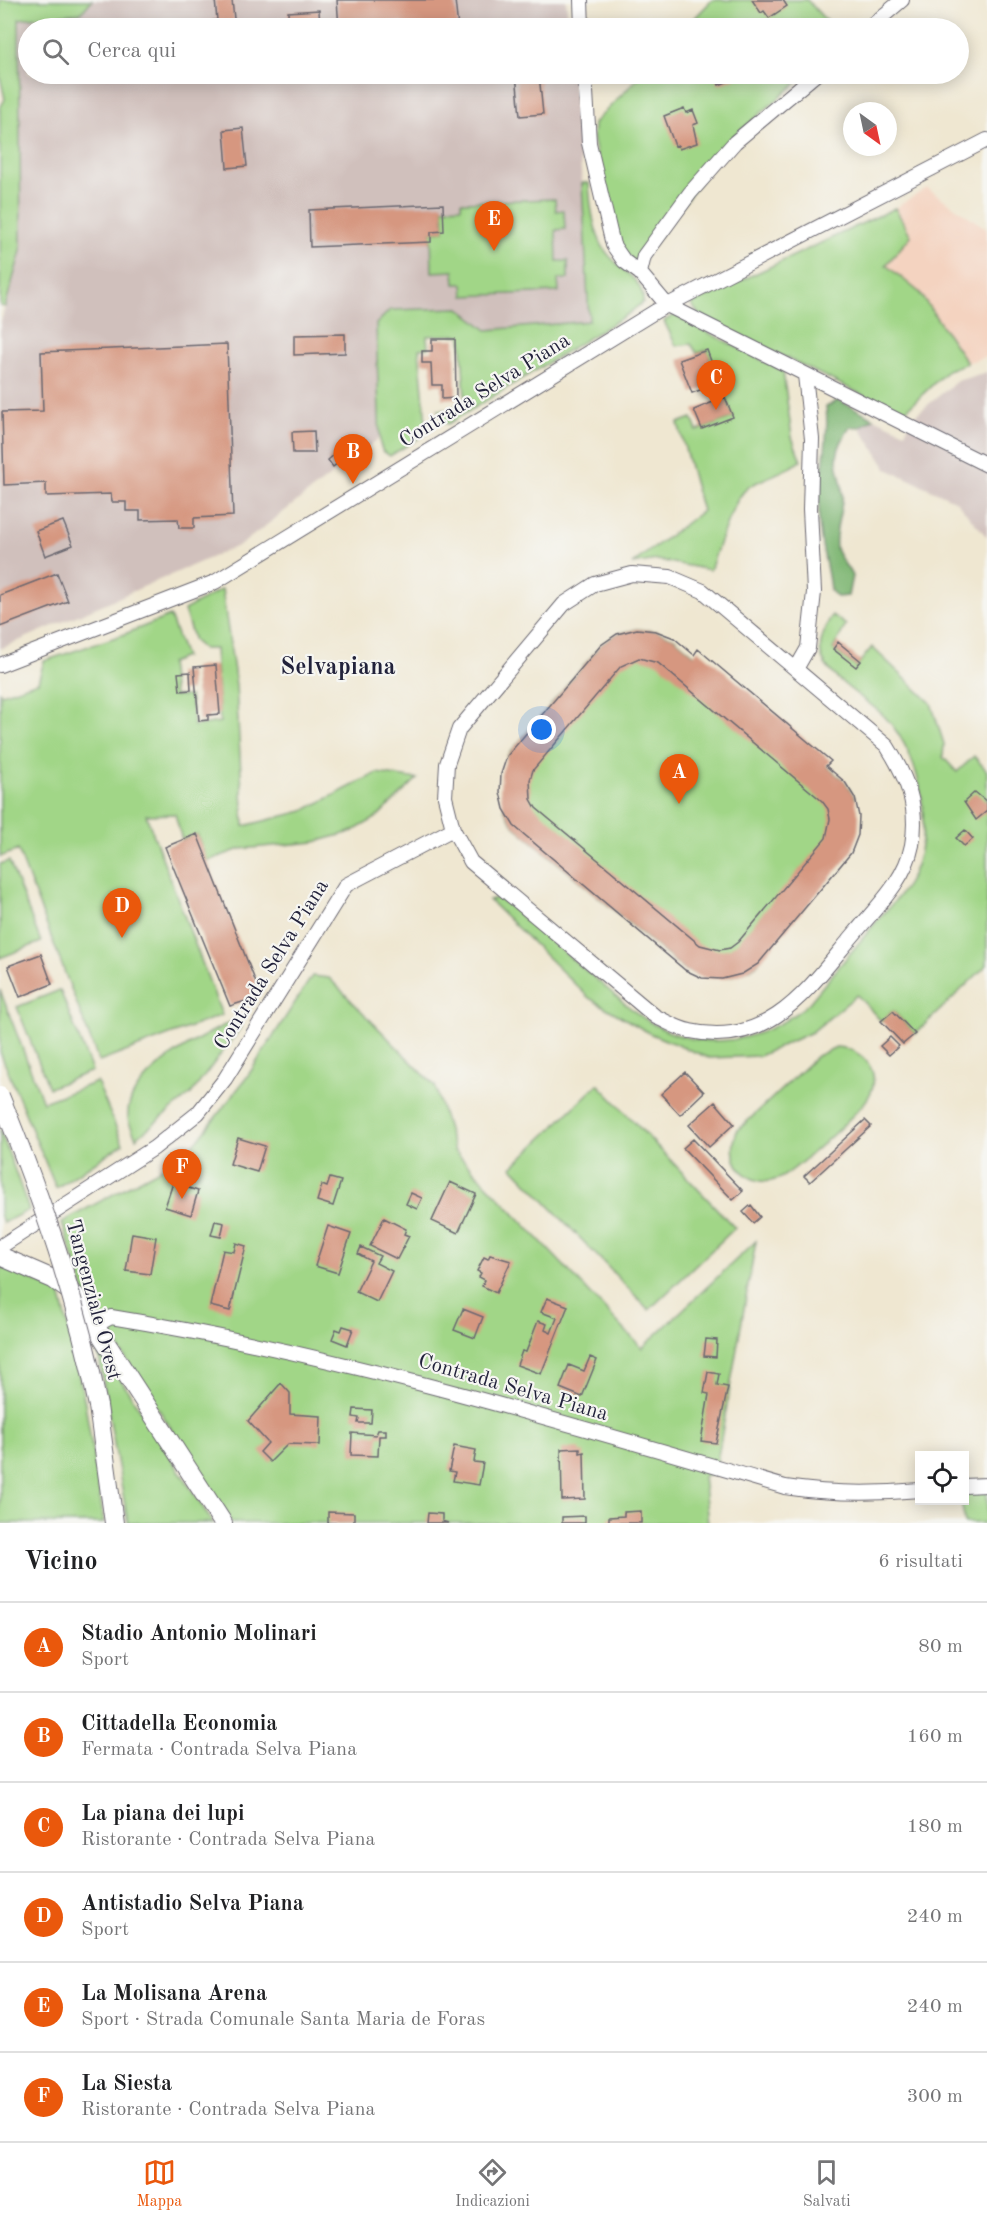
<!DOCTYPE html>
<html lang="it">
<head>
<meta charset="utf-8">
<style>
	body { margin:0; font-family:"Old Standard TT",serif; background:#f2f2f2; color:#202124 }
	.controls { position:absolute; right:18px; bottom:18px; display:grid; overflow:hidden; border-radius:0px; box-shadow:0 3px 15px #0003 }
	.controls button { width:54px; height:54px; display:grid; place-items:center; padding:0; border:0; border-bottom:2px solid #e0e0e0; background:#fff; color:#202124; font:30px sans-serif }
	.compass { position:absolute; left:843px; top:102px; width:54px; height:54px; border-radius:50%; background:#fff; box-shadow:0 3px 15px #0003; rotate:147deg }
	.you { position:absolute; left:542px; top:730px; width:21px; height:21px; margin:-15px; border:4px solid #fff; border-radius:50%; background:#1a73e8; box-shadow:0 0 0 9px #1a73e833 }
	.badge { display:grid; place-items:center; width:39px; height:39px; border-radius:50%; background:#ea580c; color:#fff; font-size:20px; font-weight:700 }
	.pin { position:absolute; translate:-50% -50px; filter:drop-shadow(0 2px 3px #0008) }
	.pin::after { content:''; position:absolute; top:32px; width:21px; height:18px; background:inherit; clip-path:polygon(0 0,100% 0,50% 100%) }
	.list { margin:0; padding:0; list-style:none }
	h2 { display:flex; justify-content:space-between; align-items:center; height:78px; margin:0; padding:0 24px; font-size:26px }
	h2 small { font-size:20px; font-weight:400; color:#757577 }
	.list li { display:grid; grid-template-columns:39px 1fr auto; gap:18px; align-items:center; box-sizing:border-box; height:90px; padding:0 24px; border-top:2px solid #e0e0e0 }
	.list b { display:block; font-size:22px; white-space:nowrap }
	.list p { margin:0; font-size:20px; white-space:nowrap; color:#757577 }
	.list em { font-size:20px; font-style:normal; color:#757577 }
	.icon { flex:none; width:33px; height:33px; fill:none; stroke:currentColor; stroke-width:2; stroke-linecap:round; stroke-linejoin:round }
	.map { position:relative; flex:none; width:987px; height:1523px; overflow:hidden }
	.search { position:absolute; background:#fff; box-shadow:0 3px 15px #0003; left:18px; right:18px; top:18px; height:66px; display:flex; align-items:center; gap:15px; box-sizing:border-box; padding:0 21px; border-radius:33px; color:#757577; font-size:22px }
	.sheet { height:618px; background:#fff }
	nav { display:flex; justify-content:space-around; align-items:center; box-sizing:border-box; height:84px; border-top:2px solid #e0e0e0; background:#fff; font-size:16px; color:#757577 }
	nav a { display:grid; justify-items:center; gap:3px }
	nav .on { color:#ea580c }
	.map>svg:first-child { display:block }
</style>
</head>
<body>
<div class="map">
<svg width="987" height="1523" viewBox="0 0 987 1523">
	<rect width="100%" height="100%" fill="#f6f6f2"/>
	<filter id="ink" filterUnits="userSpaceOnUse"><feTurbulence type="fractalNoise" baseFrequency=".0167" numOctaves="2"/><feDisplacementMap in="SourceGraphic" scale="12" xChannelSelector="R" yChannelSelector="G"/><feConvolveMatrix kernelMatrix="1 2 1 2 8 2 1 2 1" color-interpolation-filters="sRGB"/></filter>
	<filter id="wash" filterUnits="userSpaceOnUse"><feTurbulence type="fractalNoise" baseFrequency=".008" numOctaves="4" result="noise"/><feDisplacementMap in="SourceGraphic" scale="24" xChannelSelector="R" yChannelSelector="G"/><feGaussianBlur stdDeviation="1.35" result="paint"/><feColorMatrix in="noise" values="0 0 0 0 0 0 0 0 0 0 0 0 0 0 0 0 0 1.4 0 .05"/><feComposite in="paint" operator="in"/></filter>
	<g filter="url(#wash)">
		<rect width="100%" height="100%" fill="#efe7d1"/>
		<path fill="#f4d3c0" d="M927,188L987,229V356L967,363L919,292L886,265L910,236L895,208Z"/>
		<path fill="#d0c0bc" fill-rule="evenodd" d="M92,0H566L569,28H28V74H573L582,183L589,321L486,330L459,308L376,324L382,436L242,544L0,649V325L21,251L19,19L80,13ZM461,207L564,211L565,228L556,229L559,292L463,284L454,271L432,272L431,232L444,231Z
			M987,372V537L956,501L887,469L860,427L874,418L905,432L913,417L957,381Z"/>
		<path fill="#a1d687" stroke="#627c61" stroke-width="1.5" d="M0,0H92L81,13L19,19L21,251L5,307L0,306V108L5,99L0,77Z
			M712,0H807L833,28H685Z
			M642,74H807L733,137L637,266L615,241L593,137L594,123Z
			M582,183H589C590,203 593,229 603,247C613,267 646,279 643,302L628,314L448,424L443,422L438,410H450L465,399L461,335L427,336L428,348L419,349L427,433L390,456L383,452L380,444L376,324L390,310L459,308L487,330L589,321Z
			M555,199L556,211L564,210L565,229L556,230L557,261H568V279H558L559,292L464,296L463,284H455L454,271L432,272L431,232L444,231L443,208L461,207V202Z
			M895,208L911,236L886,265L919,292L967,363L948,370L902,414L700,316L691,304Z
			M674,315L783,371L792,437L801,461C785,472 767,476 750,486C732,497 718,549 710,570L657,560L632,564L702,511L678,423L692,418L697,431L733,417L707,350L697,353L691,344L676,346L664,321Z
			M222,589L236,685L244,826L303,811L377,773L417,779L376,818L351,832L315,842L240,849L207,861L197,834L182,840L175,814L146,815L222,1015L99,1062L18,850L0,857V692L2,694L38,682L44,661L122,635L170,616L185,657L170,663L174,696H190L194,726L220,722L215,649H203L194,641L184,610Z
			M832,615L846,625L833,649L856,667L872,647L931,703L944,744L943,757L957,772L974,756L987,771V965L915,1034L893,1011L881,1021L857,995L812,1032L759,1056L709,1058L651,1034L589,998L489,900L496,898L504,902C533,927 563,951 592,976C612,992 631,1011 653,1024C706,1054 764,1042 809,1003C831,976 854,949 876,922C886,910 900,897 908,883C936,833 924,759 885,717C870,701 825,677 821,654C818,641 827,626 832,615Z
			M637,629L656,631L674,638L845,782L855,798L758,964C733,980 713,982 685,970L514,826L504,809L507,756L601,645L617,634Z
			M9,861L41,942L0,958V864Z
			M312,976L329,978L435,1086L454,1150L642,1348L756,1241L715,1473L703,1476L708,1523H232L86,1297L62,1222L156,1171L197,1141L247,1077Z
			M0,990L43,1102L97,1082L123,1144L56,1188L0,1052Z
			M60,990L92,1071L49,1088L17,1007Z
			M233,1021L241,1027L191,1094L136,1138C134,1132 128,1123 128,1117C125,1075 202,1036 233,1021Z
			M836,1047C861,1048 883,1070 869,1096C863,1109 792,1174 778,1179C765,1184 750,1181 741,1170C731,1159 732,1145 737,1131L817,1056Z
			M598,1084L735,1228L649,1310L512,1167Z
			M0,1129L29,1210L3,1223L0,1213Z
			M0,1266L60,1292L85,1403L104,1523H0Z
			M96,1341L213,1523H128Z
			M965,1480H987V1523H965L961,1501L964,1500Z"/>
		<path fill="#80b774" stroke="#516c58" stroke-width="1.5" d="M838,400L874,418L860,427H850C824,466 846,468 842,502C840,518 834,531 836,548C838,557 848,567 852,576L848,596L837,597L830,590C828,567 820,545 819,522C817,483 830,446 826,407Z"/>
		<g id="blocks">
			<path fill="#d69780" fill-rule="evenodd" d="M215,0H232L235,28H203V22L217,20Z
				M337,0H455L458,28H402V22L366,25L367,28H339Z
				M752,0H783L787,6L769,18L764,11L761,13Z
				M319,10L320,28H289L288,12Z
				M516,74H539L543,114L520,116Z
				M715,74H734L736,78L719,85Z
				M684,108L686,113L693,110L698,123L693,125L697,143L679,149L678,145L675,146L664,116Z
				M243,128L247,166L227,168L224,130Z
				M443,204L444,231L431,232V242L310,247L309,210Z
				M345,334V353L294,355V335Z
				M432,339H455L456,398L442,399V385H432L431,363H422V351H432Z
				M227,344L233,516L194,518V528H179L178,519L140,520V511H126V502H112L111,494L46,496V483L4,485L2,412L43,411L41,352Z
				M707,350L719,383L692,393L679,360Z
				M725,397L733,417L702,429L694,410Z
				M314,431L315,453H293L292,432Z
				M343,447L349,454L333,467L328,460Z
				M63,521L73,545L45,556L36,531Z
				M57,573L68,601L0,627V595Z
				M637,629L656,631L674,638L694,655L698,649L831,761L826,766L845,782L855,798L859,816L858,835L851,853L758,964L742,974L722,979L702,978L685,970L514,826L504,809L500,792L501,774L507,756L601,645L617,634ZM639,658L658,663L822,801L828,809L830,819L826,838L738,942L730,948L720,950L700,945L536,808L531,799L530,780L533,770L621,666Z
				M838,642L861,661L856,667L833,649Z
				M216,665L220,714L208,715V720L199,721L194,667Z
				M190,672L191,690L180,691L178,673Z
				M975,792L987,802V811L976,820L964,802Z
				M965,830L973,839L964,846L956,838Z
				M197,834L258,988L252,999L230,1006L165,847Z
				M41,954L52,984L20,997L8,966Z
				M893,1011L915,1034L903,1044L881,1021Z
				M890,1037L899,1046L889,1055L880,1046Z
				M685,1072L704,1092L680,1115L661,1094Z
				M715,1102L734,1124L709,1147L689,1125Z
				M865,1120L871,1126L810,1182L804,1176Z
				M238,1138L265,1146L257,1172L230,1164Z
				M693,1139L743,1191L733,1200L683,1148Z
				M330,1178L341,1181L333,1206L317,1201L322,1185L327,1187Z
				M450,1182L476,1194L458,1233L432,1221Z
				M173,1183L198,1191L191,1215L165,1207Z
				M411,1193L422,1198L417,1209L406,1204Z
				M751,1205L760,1217L753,1223L743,1212Z
				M384,1218L406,1229L404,1234L409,1236L397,1259L370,1246Z
				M215,1221L224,1223L221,1237L211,1235Z
				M328,1226L351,1234L338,1273L315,1266Z
				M132,1233L156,1237L150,1274L126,1271Z
				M236,1243L246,1246L230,1311L210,1306L223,1250L234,1252Z
				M361,1247L380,1256L376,1263L392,1271L377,1302L356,1292L371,1261L358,1254Z
				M490,1255L511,1261L496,1293L482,1286L485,1280L479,1277L481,1273L477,1271L484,1257L488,1259Z
				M547,1298L568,1306L541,1374L517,1365L522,1351L526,1352L538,1321L547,1324L545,1330L551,1333L557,1318L541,1312Z
				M463,1309L483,1317L475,1338L454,1330Z
				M343,1326L353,1329L347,1345L332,1339L336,1329L341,1331Z
				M706,1339L717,1340L716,1357L704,1356Z
				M590,1357L597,1360L582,1397L560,1388L569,1365L584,1371Z
				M708,1372L719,1374L717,1385L728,1387L716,1443L701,1441L709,1394L704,1393Z
				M281,1383L290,1393V1414L321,1416L320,1445L288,1444L270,1462L260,1452L268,1443L248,1421Z
				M354,1409L372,1410L371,1423H358L359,1418L353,1417Z
				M378,1430H386V1436H379L378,1456L351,1455L352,1433L376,1435Z
				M454,1446L476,1450L474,1462L483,1463L479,1485L453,1481L455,1472L449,1471Z
				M580,1448V1453L584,1452L585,1499L562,1500L561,1449Z
				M641,1511V1523H609V1517L624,1516V1512Z
				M328,1512L354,1513V1523H328Z
				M428,1513L442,1514V1521L448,1523H427Z
				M585,1516V1523H562V1517Z"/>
		</g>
	</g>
	<g filter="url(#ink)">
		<use href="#blocks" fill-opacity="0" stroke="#6a6770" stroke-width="1.5"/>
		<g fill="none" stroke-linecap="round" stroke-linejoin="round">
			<g stroke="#6a6770" stroke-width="16">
				<path id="minor" d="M581,0L582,28
					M869,28L902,0
					M585,74L589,143L613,245L624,261L640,273L667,305L987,465
					M640,273L644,256L690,193L735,142L816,74
					M632,574L670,577L703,591L887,746C907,778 919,806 912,845C905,881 877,906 855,933C810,986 771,1049 690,1031C678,1029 666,1021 656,1017L471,862L453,829L445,797L447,764L459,729L564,604L595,584Z
					M0,665L215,582L656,311L987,140
					M796,669L808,648L814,592L810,509L812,439L805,375
					M0,1252L3,1245L154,1148L198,1113L225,1079L346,885L453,829
					M96,1325L111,1317C340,1354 563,1422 785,1487C830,1494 875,1494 920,1490
					M964,1486L987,1485"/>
			</g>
			<g stroke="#6a6770" stroke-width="20">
				<path id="major" d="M0,1256L53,1279L75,1295L223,1523
					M98,1406L114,1523"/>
			</g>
			<use href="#minor" stroke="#fff" stroke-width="14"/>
			<use href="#major" stroke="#fff" stroke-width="18"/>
			<g stroke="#6a6770" stroke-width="20" stroke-linecap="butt">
				<path id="major-bridge" d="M0,1096C41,1197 77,1298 98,1406"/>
			</g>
			<use href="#major-bridge" stroke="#fff" stroke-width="18"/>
		</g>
	</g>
	<g text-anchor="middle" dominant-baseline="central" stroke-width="4.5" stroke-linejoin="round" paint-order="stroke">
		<g font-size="21" fill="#22223b" stroke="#f6f6f2">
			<text transform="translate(485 391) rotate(-32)">Contrada Selva Piana</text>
			<text transform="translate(272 965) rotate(-58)">Contrada Selva Piana</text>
			<text transform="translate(93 1300) rotate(75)">Tangenziale Ovest</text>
			<text transform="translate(513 1388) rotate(16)">Contrada Selva Piana</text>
		</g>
		<g font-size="24" font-weight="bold" fill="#22223b" stroke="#f6f6f2">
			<text x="338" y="668">Selvapiana</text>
		</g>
	</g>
</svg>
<div class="controls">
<button><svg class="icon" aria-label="locate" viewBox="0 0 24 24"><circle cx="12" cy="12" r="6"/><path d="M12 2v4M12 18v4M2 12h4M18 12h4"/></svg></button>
</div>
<svg class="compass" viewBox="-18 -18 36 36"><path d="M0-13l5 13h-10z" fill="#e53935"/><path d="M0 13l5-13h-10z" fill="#757577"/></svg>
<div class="you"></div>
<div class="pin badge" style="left:679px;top:804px">A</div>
<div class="pin badge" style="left:353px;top:484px">B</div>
<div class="pin badge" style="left:716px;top:410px">C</div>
<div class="pin badge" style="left:122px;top:938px">D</div>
<div class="pin badge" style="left:494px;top:251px">E</div>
<div class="pin badge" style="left:182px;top:1199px">F</div>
<div class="search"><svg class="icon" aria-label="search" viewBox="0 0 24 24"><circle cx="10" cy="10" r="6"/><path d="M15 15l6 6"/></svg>Cerca qui</div>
</div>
<section class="sheet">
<h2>Vicino<small>6 risultati</small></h2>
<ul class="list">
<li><span class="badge">A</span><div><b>Stadio Antonio Molinari</b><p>Sport</p></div><em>80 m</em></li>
<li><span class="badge">B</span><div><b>Cittadella Economia</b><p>Fermata · Contrada Selva Piana</p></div><em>160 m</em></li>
<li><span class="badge">C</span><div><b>La piana dei lupi</b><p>Ristorante · Contrada Selva Piana</p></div><em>180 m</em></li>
<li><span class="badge">D</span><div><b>Antistadio Selva Piana</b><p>Sport</p></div><em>240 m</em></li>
<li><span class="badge">E</span><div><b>La Molisana Arena</b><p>Sport · Strada Comunale Santa Maria de Foras</p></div><em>240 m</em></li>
<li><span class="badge">F</span><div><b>La Siesta</b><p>Ristorante · Contrada Selva Piana</p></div><em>300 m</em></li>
</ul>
</section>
<nav>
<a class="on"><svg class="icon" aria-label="map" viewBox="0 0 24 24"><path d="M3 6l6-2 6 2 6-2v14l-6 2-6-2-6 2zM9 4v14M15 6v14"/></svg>Mappa</a>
<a><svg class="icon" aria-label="directions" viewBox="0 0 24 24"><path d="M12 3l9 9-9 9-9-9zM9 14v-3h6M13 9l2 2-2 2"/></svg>Indicazioni</a>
<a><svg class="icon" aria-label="saved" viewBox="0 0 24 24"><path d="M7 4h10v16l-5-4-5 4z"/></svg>Salvati</a>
</nav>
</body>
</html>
